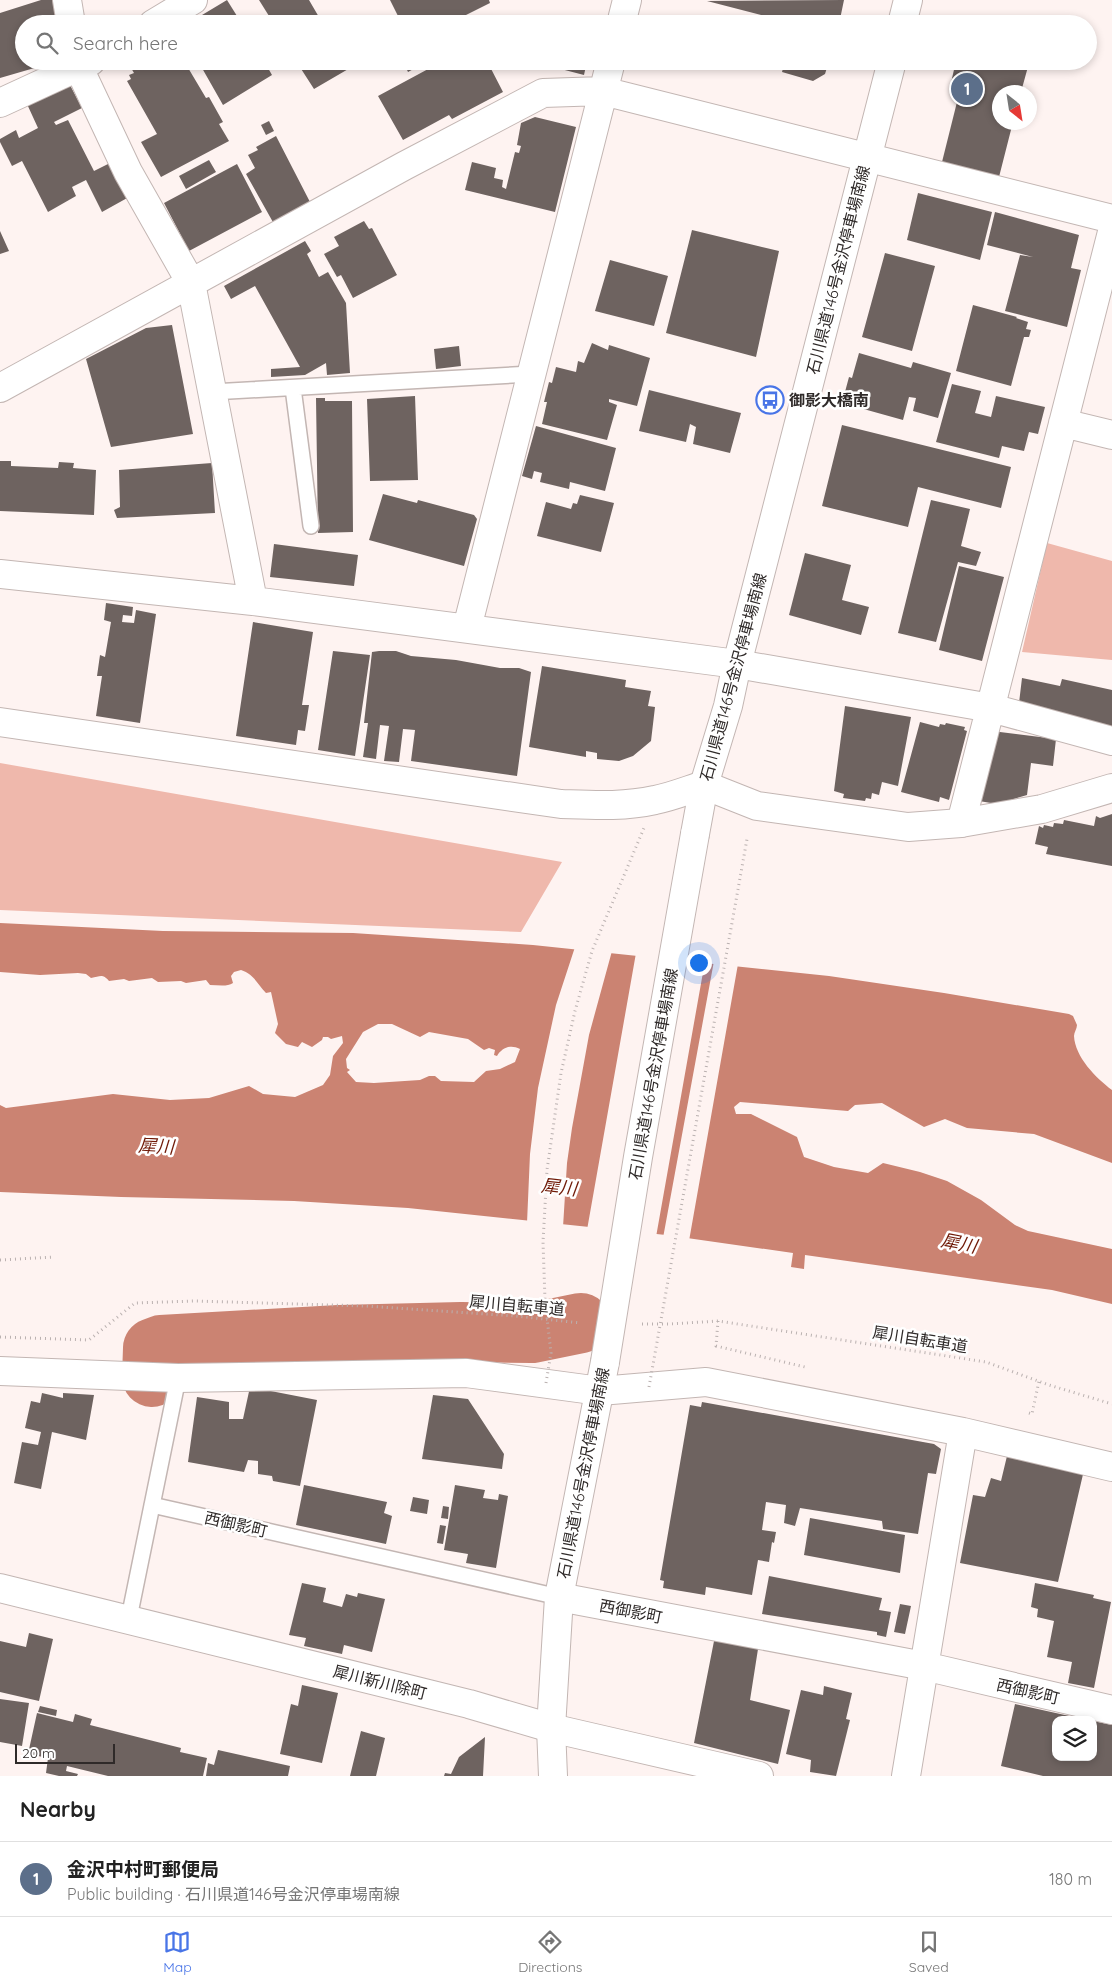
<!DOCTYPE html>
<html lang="en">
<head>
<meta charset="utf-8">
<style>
	body { margin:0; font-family:Quicksand,"Noto Sans JP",sans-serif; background:#f2f2f2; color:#222 }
	.controls { position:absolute; right:15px; bottom:15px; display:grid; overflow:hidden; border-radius:10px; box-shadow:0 2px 8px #0003 }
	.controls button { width:45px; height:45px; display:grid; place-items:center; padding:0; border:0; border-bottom:1px solid #e0e0e0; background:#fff; color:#222; font:25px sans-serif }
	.compass { position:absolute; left:992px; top:85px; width:45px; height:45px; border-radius:50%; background:#fff; box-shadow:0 2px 8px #0003; rotate:150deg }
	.scale { position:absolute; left:15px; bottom:12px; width:100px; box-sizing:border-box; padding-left:5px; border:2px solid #2f2a29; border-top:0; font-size:14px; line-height:18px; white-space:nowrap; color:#2f2a29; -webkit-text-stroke:4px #fff; paint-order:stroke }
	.you { position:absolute; left:698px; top:962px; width:18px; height:18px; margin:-12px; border:4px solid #fff; border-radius:50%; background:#1a73e8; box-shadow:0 0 0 8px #1a73e833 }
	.badge { display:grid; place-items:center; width:32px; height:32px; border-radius:50%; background:#4975e7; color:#fff; font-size:16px; font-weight:700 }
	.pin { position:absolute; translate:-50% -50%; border:2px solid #fff; box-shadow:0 1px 5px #0006 }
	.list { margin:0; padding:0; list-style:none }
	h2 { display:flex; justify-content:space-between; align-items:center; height:65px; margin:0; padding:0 20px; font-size:21px }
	h2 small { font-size:16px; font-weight:400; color:#767676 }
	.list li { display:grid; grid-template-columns:32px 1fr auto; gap:15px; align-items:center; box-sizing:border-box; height:75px; padding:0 20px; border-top:1px solid #e0e0e0 }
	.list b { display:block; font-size:19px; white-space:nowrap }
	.list p { margin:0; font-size:16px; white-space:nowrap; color:#767676 }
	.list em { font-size:16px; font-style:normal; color:#767676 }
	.icon { flex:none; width:28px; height:28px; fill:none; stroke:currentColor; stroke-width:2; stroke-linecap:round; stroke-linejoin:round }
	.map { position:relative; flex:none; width:1112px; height:1776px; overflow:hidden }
	.search { position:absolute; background:#fff; box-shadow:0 2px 8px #0003; left:15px; right:15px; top:15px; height:55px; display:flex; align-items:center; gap:12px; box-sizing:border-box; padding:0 18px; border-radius:28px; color:#767676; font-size:19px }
	.sheet { height:140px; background:#fff }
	nav { display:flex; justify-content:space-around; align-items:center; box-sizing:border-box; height:70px; border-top:1px solid #e0e0e0; background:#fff; font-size:14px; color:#767676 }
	nav a { display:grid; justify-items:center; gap:2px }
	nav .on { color:#4975e7 }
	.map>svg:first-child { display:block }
</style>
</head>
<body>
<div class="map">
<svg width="1112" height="1776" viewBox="0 0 1112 1776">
	<rect width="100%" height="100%" fill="#fef3f1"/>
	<path fill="#efb8ac" d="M1047,543L1112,561V660L1022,652Z
		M0,763L562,862L521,932L0,910Z"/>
	<path fill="#cb8372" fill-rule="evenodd" d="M0,923L163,931L353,933L533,945L829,976L944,993L1069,1014L1073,1016L1077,1025C1077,1029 1074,1032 1074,1036C1075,1057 1096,1078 1112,1090V1163L1034,1134L967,1128L945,1119L924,1127L882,1103L855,1105L848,1111L740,1102L734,1107L736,1114H751L797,1137L804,1157L834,1167L868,1173L883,1163L920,1172L947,1181L981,1200L1015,1225L1028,1231L1112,1249V1304L1052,1290L805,1255L804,1269L791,1267L793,1253L666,1235L408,1208L294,1201L121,1197L0,1192V1105L6,1108L113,1094L170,1100L209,1098L249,1086L263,1094L295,1097L323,1085L330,1075L333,1056L343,1043L342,1036L331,1039L328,1037H323L322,1040L312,1047L302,1042L298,1047L286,1044L275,1033L278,1024L271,992L266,993C257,984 254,974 241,970L234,972L231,976L233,983C227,987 218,985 210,985L206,980L186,983L181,981L158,982L152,978L129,981L124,979L109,981C102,973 100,977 91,978L86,974L78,973L40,975L0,972ZM378,1024H392L420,1037L429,1032L468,1039L484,1050L489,1048L495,1050L494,1055L497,1056C502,1048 510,1044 520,1049L515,1062L500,1069L486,1071L474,1082L441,1081L435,1076H429L420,1080L374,1083L356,1082L347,1072L350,1070L347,1068L346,1059L363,1032Z"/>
	<path fill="#fef3f1" d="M575,947L612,951L589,1035L572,1128L567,1163L563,1227L527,1223L530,1154L538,1088L556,1005Z
		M636,953L705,961L656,1237L587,1230Z
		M714,961L738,964L689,1241L663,1238Z"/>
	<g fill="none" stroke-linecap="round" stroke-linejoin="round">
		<path stroke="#cb8372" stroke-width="60" d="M152,1377L153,1348L161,1345L339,1335L461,1332L532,1333L581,1323"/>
	</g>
	<path fill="#6e6360" d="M41,0H56L60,24H24V61L55,62L0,78V13Z
		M227,0L242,24H187Z
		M259,0H309L323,24H274Z
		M390,0H489L490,3L448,24H402Z
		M844,0L839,24H766L769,17L707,1Z
		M539,17L565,23V24H538Z
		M127,61H184L206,98L209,97L223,122L219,124L229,141L161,177L141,142L157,134L127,81L131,79L129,75L134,73Z
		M198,61H264L272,75L223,105Z
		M296,61H346L350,68L314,89Z
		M403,61H417L419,66L408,72Z
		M443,61H487L503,92L452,119L449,115L403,140L378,96Z
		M530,61H587L584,75Z
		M785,61H829L825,74L813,81L782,72Z
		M956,61H1023L1029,63L1021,92H1000V122H1013L999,177L942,162L960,90L950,87Z
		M64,85L71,87L82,108L54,122L56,125L68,120L94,171L112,162L129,197L102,212L86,180L72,187L76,196L48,212L22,161L12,166L0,142V139L16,130L19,138L38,128L27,104Z
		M535,117L576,127L555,212L465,190L472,162L496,168L494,178L503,180L502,187L506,189L515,152L519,153L521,146L517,145L521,123Z
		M269,121L274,131L266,135L261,125Z
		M276,136L310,202L274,224L246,174L255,168L248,155L258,150L256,147Z
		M209,160L216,172L186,189L179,176Z
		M237,164L262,212L189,251L164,203Z
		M918,193L992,212L980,260L907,240Z
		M995,212L1079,235L1071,268L1081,270L1067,327L1005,311L1020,255L1033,257L987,245Z
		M364,221L369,229L372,228L397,275L353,298L341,275L337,277L324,254L339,246L334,237Z
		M692,230L779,251L756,357L666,333Z
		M0,231L9,251L0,254Z
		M305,241L311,251L307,254L319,277L328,272L346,303L350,373L327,375L326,363L305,375L271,377V369L300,367L255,286L231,299L224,286Z
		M885,253L935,266L912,351L862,337Z
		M610,260L668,276L654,326L595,311Z
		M973,305L1017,317L1016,318L1028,322L1026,329L1031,330L1029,337H1024L1011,386L956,371Z
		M172,325L193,434L111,447L86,359L146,328Z
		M592,343L608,350L609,345L650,358L637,406L609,399V402L617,405L607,440L542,424L547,402H544L549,382L552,383L556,367L576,372L578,361L584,363Z
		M459,346L461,366L436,369L434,349Z
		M859,353L911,368L913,362L951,373L938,418L913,411L916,398L909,397L903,420L842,403L849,377L852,378Z
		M952,384L981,391L975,413L991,417L996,396L1045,407L1038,434L1029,432L1024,451L1002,446L999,458L936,442Z
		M649,390L741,413L730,453L693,444L696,427L690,424L686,442L639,431Z
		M415,396L418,480L370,481L367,399Z
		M316,398H325V401H352L353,532L318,533Z
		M842,425L1011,467L1001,508L918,487L908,527L822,506Z
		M536,426L616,448L605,491L570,482L569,489L540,482L542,473L534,471L532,479L522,476Z
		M0,461H11V466L58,468L59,462L74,463L73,468L96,470L94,515L0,511Z
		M212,463L215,513L117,518L114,510L120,507L119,470Z
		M383,494L417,503L418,500L474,515L477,519L464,566L369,540Z
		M580,495L614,503L601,552L537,536L546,502L571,509L573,503L577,504Z
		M931,500L970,509L961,546L981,552L976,566L958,562L936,642L898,633Z
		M274,544L358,555L354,586L270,577Z
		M805,553L851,565L842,600L869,607L861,635L789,615Z
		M959,566L1004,577L982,661L939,650Z
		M106,603L133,607L132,616L123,615L122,622L134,623L136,610L156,614L140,723L96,716L102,676H97L100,655L105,657L111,622L104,620Z
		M253,622L313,632L302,705H309L305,731L298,730L296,745L236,736Z
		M333,651L370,655L355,756L318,750Z
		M379,651H396L411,656L456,660L500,668H519L531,672L517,776L411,761L415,730L403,729L399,762L384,761L389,726L380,725L376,759L363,757L368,723H364L372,652Z
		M542,666L626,680L625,687L651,691L648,706L655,707L651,741L633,756L619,761L597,759V753L586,751V757L529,747Z
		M1022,678L1060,686L1062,679L1112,690V729L1019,703Z
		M845,706L911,717L898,786L882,782L879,795L872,793L871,799L866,798L865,801L843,798L844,794L834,791Z
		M920,722L939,727L940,724L945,725L946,723L965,727L964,730L967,731L949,800L940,797L939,802L901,792Z
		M992,731L1056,739L1053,766L1031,763L1027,795L997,804L979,801Z
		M1112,814V866L1046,854L1048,847L1035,844L1039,826L1043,828L1044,825L1053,827L1054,823L1063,824L1064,820L1094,826L1096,816L1100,818Z
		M250,1387L317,1400L300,1486L273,1481L272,1476L258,1474V1461L248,1460L244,1472L188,1462L197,1397L229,1402V1419H243Z
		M42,1393L63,1398V1393L94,1395L86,1440L52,1432L41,1489L14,1483L22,1442L38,1445L41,1432L25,1428L31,1401L40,1403Z
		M433,1395L468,1399L504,1454L502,1469L422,1459Z
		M702,1402L934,1444L941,1449L936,1474L928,1473L918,1534L883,1529L882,1521L800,1508L795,1526L784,1523L786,1505L766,1502L762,1530L776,1532L774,1543L772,1542L769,1562L758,1560L752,1595L706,1587L705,1595L663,1588L664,1581L660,1580L690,1405L701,1407Z
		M1007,1456L1084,1470L1058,1582L960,1563L973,1495L985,1497L991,1478L1001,1481Z
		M304,1485L387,1502L384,1513L392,1516L386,1544L296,1525Z
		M455,1485L485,1490L483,1498L498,1500L499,1494L508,1496L496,1568L466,1563L468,1554L444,1550Z
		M413,1497L429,1500L427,1514L410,1511Z
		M443,1506L449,1507L448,1519L441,1518Z
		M810,1518L905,1535L900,1573L804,1555Z
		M440,1525L446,1526L443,1544L437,1543Z
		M769,1576L882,1598L879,1610L891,1612L886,1637L877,1635V1632L762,1614Z
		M302,1583L326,1588L323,1602L342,1607L346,1594L357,1597L358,1593L385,1599L372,1652L344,1645L342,1654L304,1646L306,1638L289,1635Z
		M1035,1583L1094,1595L1093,1598L1111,1602L1094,1688L1068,1683L1072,1662L1047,1657L1054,1621L1037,1617L1038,1609L1031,1607Z
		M900,1604L911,1606L905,1634L894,1632Z
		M29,1633L53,1639L39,1701L0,1692V1641L26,1647Z
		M715,1636L758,1649L750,1700L790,1710L778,1764L694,1743Z
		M302,1685L338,1693L322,1763L280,1754L291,1704L298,1706Z
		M824,1686L852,1693L846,1719L850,1720L836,1776L810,1772L811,1760L786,1754L801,1690L823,1695Z
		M0,1699L29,1703L22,1746L0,1742Z
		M1015,1704L1083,1719L1056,1720V1757H1093V1721L1112,1725V1776H1043L1001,1766Z
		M40,1706L57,1710L56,1716L38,1712Z
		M37,1713L73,1722L75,1714L92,1719L90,1725L181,1748L180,1752L207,1758L203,1776H108L67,1766L66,1771L78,1774L77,1776H59L46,1773L48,1758L28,1754Z
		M361,1731L385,1738L376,1776H350Z
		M485,1737L483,1776H444L445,1773L451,1774L459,1757Z
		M218,1750L290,1766L288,1776H206L208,1763L214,1765Z"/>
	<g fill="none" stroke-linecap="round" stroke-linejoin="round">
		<g stroke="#c3b6b3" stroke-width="18">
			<path id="service" d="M293,388L311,526
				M212,392L531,374
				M152,1505L559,1597
				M129,1618L178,1378"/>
		</g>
		<g stroke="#c3b6b3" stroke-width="30">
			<path id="minor" d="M67,0L71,24
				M153,24L193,0
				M621,24L627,0
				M78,61L79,68L128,172L191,283L253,601
				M0,103L91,61
				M0,388L404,166L543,93L603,91L1112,219
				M1063,423L1112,435
				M0,574L253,601L737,664L991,708L1112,741
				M467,628L611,61
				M0,722L561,804C592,805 624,807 655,800C671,797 688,790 704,785
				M961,823L1112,232
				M0,1371L178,1378L466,1373L600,1391L706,1382L963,1432L1112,1467
				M0,1588L469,1704L551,1728L759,1776
				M559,1597L924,1666L1112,1710
				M906,1776L963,1432"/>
		</g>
		<g stroke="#c3b6b3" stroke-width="30">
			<path id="tertiary" d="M704,785L757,806L908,827L961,823L1042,809L1112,788"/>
		</g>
		<g stroke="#c3b6b3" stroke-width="30">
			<path id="secondary" d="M902,24L908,0
				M695,834L704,785L728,706L737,664L892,61
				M553,1776L551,1728L559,1597L605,1362"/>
		</g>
		<path stroke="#bab1b0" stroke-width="3" stroke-dasharray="1 4" stroke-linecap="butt" d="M0,1260L54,1257
			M718,1321L716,1346L805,1367
			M642,1324H670L718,1321L986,1362L1049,1385L1112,1404
			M0,1337L89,1340L135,1303L195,1301L365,1306L516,1316L581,1323
			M1029,1413L1032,1414L1039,1381"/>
		<use href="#service" stroke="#fff" stroke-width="15"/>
		<use href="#minor" stroke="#fff" stroke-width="28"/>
		<use href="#tertiary" stroke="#fff" stroke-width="28"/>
		<use href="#secondary" stroke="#fff" stroke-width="28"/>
		<g stroke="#c3b6b3" stroke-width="30" stroke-linecap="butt">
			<path id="secondary-bridge" d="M605,1362L638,1157L695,834"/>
		</g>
		<path stroke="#bab1b0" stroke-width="3" stroke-dasharray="1 4" stroke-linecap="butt" d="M546,1383L551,1353L545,1300L543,1242L547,1170L561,1073L575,1011L592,951L644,828
			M649,1387L747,839"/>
		<use href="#secondary-bridge" stroke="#fff" stroke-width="28"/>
	</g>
	<defs>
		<g id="bus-ring" transform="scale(1.4375)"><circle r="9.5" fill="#fff" stroke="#4975e7" stroke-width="1.5"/><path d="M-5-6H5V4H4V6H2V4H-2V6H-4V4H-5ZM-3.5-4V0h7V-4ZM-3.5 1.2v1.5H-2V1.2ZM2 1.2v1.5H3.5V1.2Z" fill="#4975e7"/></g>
	</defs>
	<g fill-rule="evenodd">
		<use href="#bus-ring" x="770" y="400"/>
	</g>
	<g text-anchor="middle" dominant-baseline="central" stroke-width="5" stroke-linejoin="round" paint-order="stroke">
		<g font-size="16" fill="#2f2a29" stroke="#fff">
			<text transform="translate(838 270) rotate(-76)">石川県道146号金沢停車場南線</text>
			<text transform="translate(733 677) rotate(-75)">石川県道146号金沢停車場南線</text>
			<text transform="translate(653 1074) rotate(-80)">石川県道146号金沢停車場南線</text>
			<text transform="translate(517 1305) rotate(5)">犀川自転車道</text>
			<text transform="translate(920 1339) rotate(9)">犀川自転車道</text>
			<text transform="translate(583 1473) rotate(-79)">石川県道146号金沢停車場南線</text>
			<text transform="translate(236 1524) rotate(13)">西御影町</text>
			<text transform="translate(631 1611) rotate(11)">西御影町</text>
			<text transform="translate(380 1682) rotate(14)">犀川新川除町</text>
			<text transform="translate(1028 1691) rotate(13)">西御影町</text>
		</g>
		<g font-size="16" font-weight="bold" fill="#2f2a29" stroke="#fff" text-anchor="start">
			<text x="789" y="400">御影大橋南</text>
		</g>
		<g font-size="18" font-style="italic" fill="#701a07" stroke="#fff">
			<text transform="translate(156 1146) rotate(3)">犀川</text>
			<text transform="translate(559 1187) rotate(6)">犀川</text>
			<text transform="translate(959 1243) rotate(11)">犀川</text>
		</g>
	</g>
</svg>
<div class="controls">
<button><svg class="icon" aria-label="layers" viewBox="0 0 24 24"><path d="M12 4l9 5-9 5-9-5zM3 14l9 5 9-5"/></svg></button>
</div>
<svg class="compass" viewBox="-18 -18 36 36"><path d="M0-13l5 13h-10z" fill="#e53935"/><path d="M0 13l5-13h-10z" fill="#767676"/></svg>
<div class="scale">20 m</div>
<div class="you"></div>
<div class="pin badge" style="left:967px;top:89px;background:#5c6f8a">1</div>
<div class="search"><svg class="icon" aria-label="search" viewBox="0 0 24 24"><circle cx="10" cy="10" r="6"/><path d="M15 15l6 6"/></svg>Search here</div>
</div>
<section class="sheet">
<h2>Nearby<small></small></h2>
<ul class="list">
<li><span class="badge" style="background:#5c6f8a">1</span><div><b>金沢中村町郵便局</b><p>Public building · 石川県道146号金沢停車場南線</p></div><em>180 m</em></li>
</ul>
</section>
<nav>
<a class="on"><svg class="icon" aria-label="map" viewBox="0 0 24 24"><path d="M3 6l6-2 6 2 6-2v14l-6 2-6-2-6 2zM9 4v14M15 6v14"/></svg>Map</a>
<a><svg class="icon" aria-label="directions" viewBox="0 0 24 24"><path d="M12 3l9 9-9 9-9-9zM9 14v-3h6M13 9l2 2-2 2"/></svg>Directions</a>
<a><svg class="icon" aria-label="saved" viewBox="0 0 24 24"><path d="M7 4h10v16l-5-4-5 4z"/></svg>Saved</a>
</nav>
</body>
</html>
